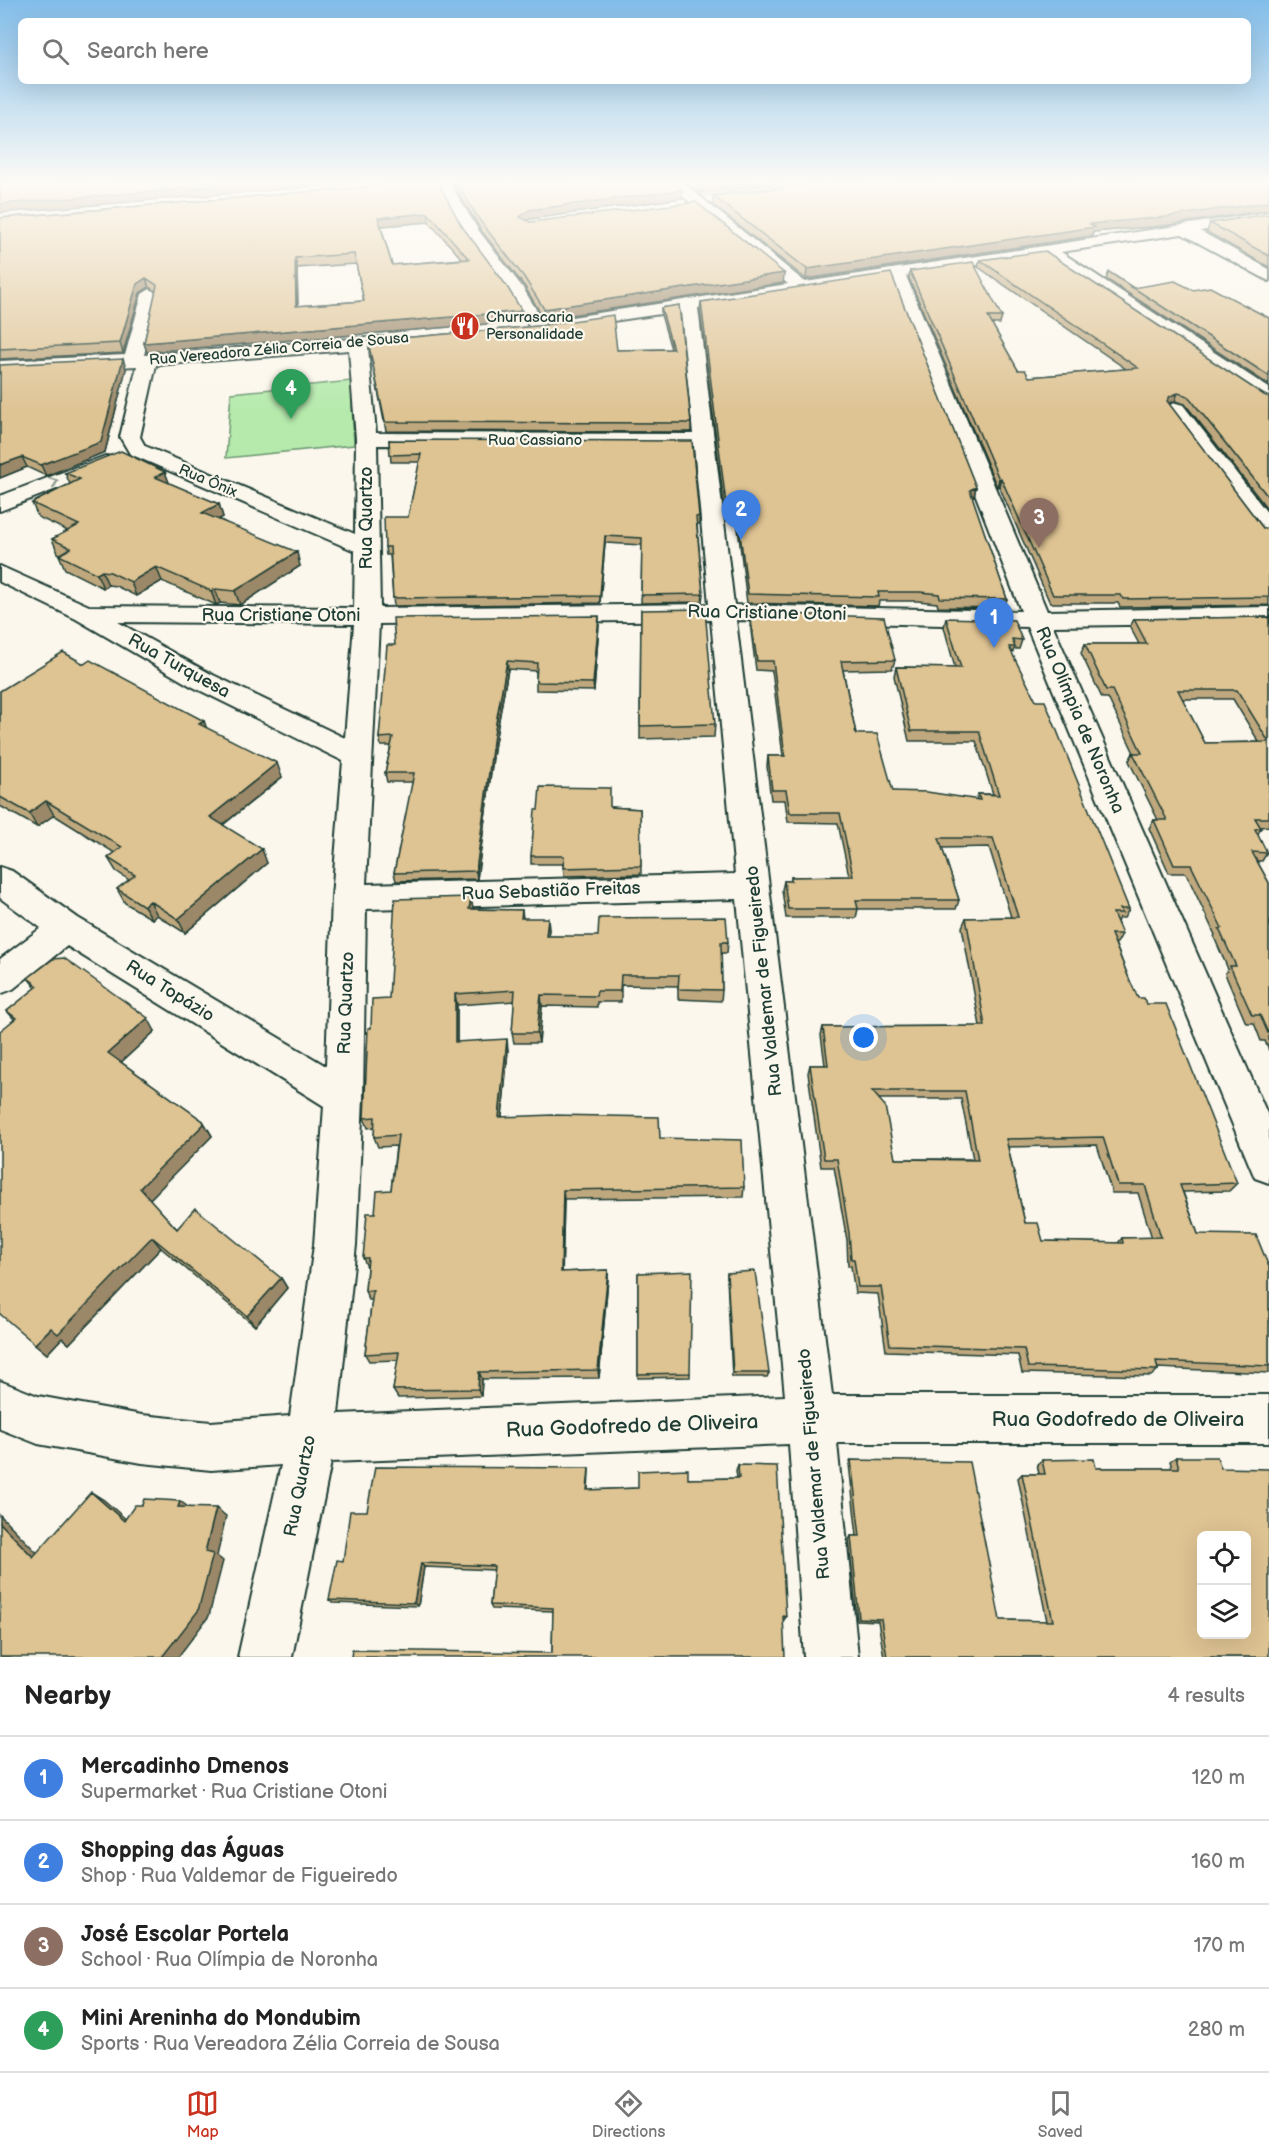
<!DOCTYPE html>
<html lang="en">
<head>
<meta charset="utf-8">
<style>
	body { margin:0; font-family:"Balsamiq Sans",sans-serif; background:#f6f6f6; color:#222 }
	.controls { position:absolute; right:18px; bottom:18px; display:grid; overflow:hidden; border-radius:9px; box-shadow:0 6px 24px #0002 }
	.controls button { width:54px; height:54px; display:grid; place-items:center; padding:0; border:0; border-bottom:2px solid #e0e0e0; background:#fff; color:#222; font:30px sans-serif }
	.you { position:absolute; left:864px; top:1038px; width:21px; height:21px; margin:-15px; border:4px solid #fff; border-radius:50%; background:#1a73e8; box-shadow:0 0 0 9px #1a73e833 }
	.badge { display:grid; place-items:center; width:39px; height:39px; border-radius:50%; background:#c8321e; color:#fff; font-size:20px; font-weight:700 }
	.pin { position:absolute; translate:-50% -50px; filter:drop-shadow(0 2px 3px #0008) }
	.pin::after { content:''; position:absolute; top:32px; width:21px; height:18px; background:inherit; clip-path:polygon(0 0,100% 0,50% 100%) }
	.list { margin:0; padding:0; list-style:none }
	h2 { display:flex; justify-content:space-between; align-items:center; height:78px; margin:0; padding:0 24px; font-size:26px }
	h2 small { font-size:20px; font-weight:400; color:#767676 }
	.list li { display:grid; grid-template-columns:39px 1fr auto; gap:18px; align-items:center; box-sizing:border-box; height:84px; padding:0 24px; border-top:2px solid #e0e0e0 }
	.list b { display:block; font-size:22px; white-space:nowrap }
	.list p { margin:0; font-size:20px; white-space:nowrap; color:#767676 }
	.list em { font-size:20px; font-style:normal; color:#767676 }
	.icon { flex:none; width:33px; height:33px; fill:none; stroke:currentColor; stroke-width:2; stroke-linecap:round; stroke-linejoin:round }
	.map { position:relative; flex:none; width:1269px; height:1657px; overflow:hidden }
	.search { position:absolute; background:#fff; box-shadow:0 6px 24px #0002; left:18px; right:18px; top:18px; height:66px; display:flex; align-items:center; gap:15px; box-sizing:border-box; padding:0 21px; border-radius:9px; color:#767676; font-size:22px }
	.sheet { height:414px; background:#fff }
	nav { display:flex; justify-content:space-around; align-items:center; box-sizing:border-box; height:84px; border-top:2px solid #e0e0e0; background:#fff; font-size:16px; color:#767676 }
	nav a { display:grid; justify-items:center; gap:3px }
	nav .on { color:#c8321e }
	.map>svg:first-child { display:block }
</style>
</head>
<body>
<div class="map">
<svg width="1269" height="1657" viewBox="0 0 1269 1657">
	<rect width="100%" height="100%" fill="#fbf7ec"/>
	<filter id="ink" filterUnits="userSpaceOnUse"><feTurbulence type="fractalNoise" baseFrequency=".0167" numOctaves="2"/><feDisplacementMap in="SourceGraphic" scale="12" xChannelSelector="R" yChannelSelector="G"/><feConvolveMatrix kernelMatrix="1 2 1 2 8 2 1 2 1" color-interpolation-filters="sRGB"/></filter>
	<g filter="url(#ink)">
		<path fill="#b5eaac" stroke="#6a9470" stroke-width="1.5" d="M682,182H771L778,187L704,196L697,195Z
			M351,381L354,445L226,458L231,393Z"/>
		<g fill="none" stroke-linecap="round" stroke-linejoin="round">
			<g stroke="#1f3d34" stroke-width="4">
				<path id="street" d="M437,182H449L479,231L523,288L547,327L544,331H532L509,293L464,233Z
					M666,182H682L805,282L1269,212V220L1200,231L1269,269V281L1182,234L1061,252L1269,388V403L1262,401L1044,255L906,276L1047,611L1269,607V623L1053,626L1269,1118V1183L1255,1178L1249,1164L1027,627L736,620L832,1395H1269V1443H837L858,1657H804L789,1444L331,1462L292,1657H238L281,1465L211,1470L142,1463L38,1444L0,1429V1381L38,1396L142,1415L211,1422L290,1416L314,1245L324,1106L67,946L13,989L0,994V959L41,928L0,898V867L12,871L78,918L326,1066L332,897L343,761L191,686L76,619L0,582V566L89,606L354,608L355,551L130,454L120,437L137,366L0,373V361L125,355L142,294L150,289L158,294L144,355L379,337L385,338L388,342L385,346L368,348L376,433L693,434L681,311L572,327L566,326L563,322L566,318L572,317L788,284ZM891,278L1021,611L734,605L698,308ZM349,350L356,439L355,534L145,446L140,437L156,365ZM377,445L694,446L709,604L380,608ZM711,620L735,874L366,884L379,624ZM118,622L354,624L345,738L211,674ZM737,899L785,1396L338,1414L356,1245L363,1098L366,909Z
					M1176,403L1183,405L1269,515V537L1261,535L1166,409L1169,405Z
					M105,456L113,457L116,462L113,467L0,511V496Z"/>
			</g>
			<g stroke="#1f3d34" stroke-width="5">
				<path id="primary" d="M460,182L453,186L393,191L386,187L388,184L397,182Z"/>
			</g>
			<use href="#street" fill="#fbf7ec" fill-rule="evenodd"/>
			<use href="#primary" fill="#fbf7ec" fill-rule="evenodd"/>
		</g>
		<path fill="#bfa87e" stroke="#1f3d34" stroke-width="1.5" fill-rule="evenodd" d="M424,182L461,225L523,321L147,352L144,343L156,292L149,287L140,293L123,353L0,359V218ZM429,222L462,259L392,265L381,226ZM356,264L364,301L298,306L297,268Z
			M454,182H673L682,198L530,219L527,221L530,222L784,273L783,283L544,319L525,287L481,230L455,187Z
			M686,182H791L699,193Z
			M1269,182V210L1162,226L1093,232L1092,236L806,279L713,205V196Z
			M1269,214V267L1207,232L1210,223Z
			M980,260L1264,395L1269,397V511L1185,404L1175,401L1168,403L1263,528L1269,529V605L1120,607L1118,603H1050L999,486L997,487L909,278L910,271L1002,317L1000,324H992L1018,370L1029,377L1126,369L978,267Z
			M1109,272L1133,288L1193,290L1269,318V385L1106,279Z
			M701,302L976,487L974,496L972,497L1007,599L1004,608L938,607L937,603L918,601H879L878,606L747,603L737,520L726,521L700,310Z
			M679,305L691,423V432L386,431L368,341L538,326L617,350L671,349L661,315V308Z
			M123,359L126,369L105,452L46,476L27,467L0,478Z
			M389,440L699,516V524H697L703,594L702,602L641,603L642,545L605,543L600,603L394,606L393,598L390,555H386L385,547L408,517L420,462H391Z
			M165,472L169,483L219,504L223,517L219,519L300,566L240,605L220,603L216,605L162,581L136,596L116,586L108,585L103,588L65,569L59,555L60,554L58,553L52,539L68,531L38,517L32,503L70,484L65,473Z
			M641,610L715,724L714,737L640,739Z
			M750,613L895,660L892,669L843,670L856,734L893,791L976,800L978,794H993L976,741H909L894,676L896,667L955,668L944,627L946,618L1022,640L1019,649H1014L1012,654L1129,909L1124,918H1119L1117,922L1122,934L1117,943H1115L1130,981L1138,998L1146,1004L1237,1183L1229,1191L1183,1192L1198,1234L1269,1267V1373L1158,1368V1370L1151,1376L1022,1373L1018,1355L886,1351L878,1294L855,1293L851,1266H848L847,1240L834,1167H821L808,1073L810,1065H825L821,1035L823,1027L980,1026L962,927L966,918L1011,917L989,847L942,848L959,900L956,909H858L856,918H786L782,890L784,881H791V877L849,876L838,823L788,822L785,800H771L767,766L768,756H783L772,671L756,670L750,623ZM879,1099H961L973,1159H895ZM1097,1145L1112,1193H1138L1152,1238H1122L1118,1243L1043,1241L1025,1223L1008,1147Z
			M1269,617V826L1260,827L1261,828L1258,834L1267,853L1262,861H1257L1269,883V1051L1265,1041H1261L1254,1023H1246L1225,974L1228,969L1214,937L1215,935L1186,873H1169L1149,828L1154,820H1158L1129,761L1133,753H1134L1108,698H1102L1081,653L1085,644H1139L1130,627L1134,619ZM1182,699H1233L1259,742L1205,743Z
			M599,624L594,691L536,690V671L508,669L495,742L477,879L396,881L394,873L413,782H387L385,773L391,746H381L379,738L395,645Z
			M84,664L204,721L206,728L282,777L223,825L267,863L185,933L157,915L152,919L125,903L117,889L129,880L116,871L108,858L115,853L54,815L37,827L0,806V691Z
			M610,807L640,809L641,874L564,876L563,864H531V856Z
			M473,909L522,910L523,918L549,929L548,936L728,942L727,953H721L722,990L721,1001L678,999V986L621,985V1002H597V1007L542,1006L539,1043H514L512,1033L515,1001L457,1005V1042L508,1050L502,1117L660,1138L744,1187L743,1197L564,1199L562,1272L608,1270V1279L599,1378L482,1379L481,1396L398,1398L393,1390L398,1360L369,1361L365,1354L372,1300H369L365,1291L367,1267L363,1258L375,1213L391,1190L396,1146L378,1147L374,1137L375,1127L368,1128L364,1118L371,1028L389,998Z
			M28,978L155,1031L121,1062L203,1121L212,1136L149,1199L177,1229L281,1278L287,1288L255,1326L161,1248L69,1344L62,1338L47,1354L35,1344L14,1019L7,1011L36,988Z
			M638,1273L690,1373V1377L638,1378Z
			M727,1273L769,1373L767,1377H732L727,1278Z
			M1176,1457L1269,1657H884L878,1621L857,1620L849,1540L851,1536H857L849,1464L851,1460L1000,1620L1047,1621L1018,1478L1022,1474H1039L1037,1464L1042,1460L1096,1468H1172L1170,1461Z
			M738,1465L786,1617L784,1620L552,1653L553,1611L492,1609L490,1605L494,1570L424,1567L418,1606L333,1603L329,1600L343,1561L367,1511L589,1468V1473L588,1490L638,1488L688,1479L737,1478L736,1470Z"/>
		<path fill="#9b8867" stroke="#1f3d34" stroke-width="1.5" d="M265,182H368L0,213V204Z
			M717,182H791L699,193V184Z
			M682,190V198L530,219L521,226L520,217L529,210Z
			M1269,202V210L1162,226L1093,232L1092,236L806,279L807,269L1090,224Z
			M428,213L429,222L380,226L378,218Z
			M295,258L297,268L298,316L296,306Z
			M784,273L783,283L544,319V309Z
			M146,278L149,287L140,293L123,353L120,343L137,284Z
			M522,311L523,321L147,352L144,343Z
			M123,359L126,369L105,452L46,476L41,465Z
			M1178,393L1175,401L1167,404V401L1170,396Z
			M22,457L27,467L0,478V465Z
			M165,472L170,485L155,477Z
			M1001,478L999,486L997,487L999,479Z
			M976,487L974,496L967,498L970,490Z
			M219,504L223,517L207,526L202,513Z
			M605,536V543L600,603V596Z
			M297,552L300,566L240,605L235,591Z
			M156,567L162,581L136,596L131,582Z
			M102,571L108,585L103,588L97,574Z
			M215,589L220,603L216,605L211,591Z
			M599,616V624L594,691L593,683Z
			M507,661L508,669L495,742L477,879L476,871L494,734Z
			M204,721L209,735L199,724Z
			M277,763L282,777L215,831L210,817Z
			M46,801L54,815L37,827L29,813Z
			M262,849L267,863L185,933L178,919Z
			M471,897L473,908L471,921L469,909Z
			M150,901L157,915L152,919L144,906Z
			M548,918L549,929L547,947L546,936Z
			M455,994L457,1005V1053L455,1042Z
			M541,995L542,1006L539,1043L537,1033Z
			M148,1018L155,1031L117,1066L108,1053Z
			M507,1039L508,1050L501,1127L499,1117Z
			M203,1121L212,1136L149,1200L140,1188Z
			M563,1190L564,1199L562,1281L561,1272Z
			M152,1237L161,1248L69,1344L62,1338L47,1354L35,1344L51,1328Z
			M608,1270V1279L599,1378L598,1370Z
			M281,1278L287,1288L255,1326L247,1316Z
			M479,1372L482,1379L481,1396L478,1389Z
			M91,1492L104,1500L136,1528L124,1521Z
			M180,1501L191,1509L178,1507Z
			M216,1508L226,1516L217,1556L223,1561L209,1616L178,1657H162L205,1552Z
			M0,1515L48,1564L33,1557L0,1523Z
			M421,1563L424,1567L418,1606L414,1603Z"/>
		<path fill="#dec393" stroke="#1f3d34" stroke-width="1.5" fill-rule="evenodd" d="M0,182H265L0,204Z
			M424,182H438L461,225L506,285L522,311L144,343L157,285L146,278L137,284L120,343L0,349V218ZM428,213L469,259L392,265L378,218ZM354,254L364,301L296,306L295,258Z
			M456,182H673L682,190L529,210L520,217L530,222L696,202L784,273L544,309L524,277L480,221Z
			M697,182H717L699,184Z
			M832,182H1269V202L1165,217L1090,224L1095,227L807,269L713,196Z
			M1269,214V256L1210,223Z
			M1045,251L1264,395L1269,397V498L1188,396L1178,393L1170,396L1167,401L1263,528L1269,529V597L1123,599L1121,595H1053L1001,478L999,479L910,271L973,262L1002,317H988L1018,370H1025L1029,377L1138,368L980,260Z
			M1109,272L1133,288L1175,281L1193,290L1210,287L1269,318V376Z
			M891,273L976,487L970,490L1007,599L940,598L939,594L920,592H878L879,597L748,594L737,511L727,512L701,302Z
			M679,305L691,423L385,422L368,341L538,326L613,315L617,350L673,349L661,308Z
			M123,359L101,442L41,465L22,457L0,465V365Z
			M389,440L692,441L699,516L696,517L703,594L641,595L642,538L605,536L600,596L393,598L390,547H385L384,517H408L421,454L390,455Z
			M121,451L165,472L155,477L219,504L202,513L297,552L235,591L215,589L211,591L156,567L131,582L110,572L102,571L97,574L59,555L71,548L52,539L79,525L32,503L80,479L65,473Z
			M705,609L715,724L640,726L641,610Z
			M750,613L884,617L895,660L841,661L856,734H877L893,791L927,792L980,800L978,794L999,795L979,731H911L896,667L961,668L946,618L1014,620L1022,640L1012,639L1015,647H1009L1036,701H1045L1129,909H1120L1122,913H1113L1122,934H1111L1130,981L1138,998H1144L1146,1004H1166L1237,1183L1180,1185L1198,1234L1256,1235L1269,1267V1366L1156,1361L1158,1370L1028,1367L1024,1349L890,1345L881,1287H858L854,1259H851L849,1233L837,1159H824L810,1065H828L823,1027L985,1026L966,918L1018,917L993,838H939L959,900H856L858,909H788L784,881H791V877L853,876L840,813H790L786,790H772L768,756H785L773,661H757ZM872,1091H965L978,1160L895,1159L885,1106ZM1103,1137L1118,1185H1145L1161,1237L1122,1238L1123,1243L1043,1241L1038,1223H1025L1006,1139Z
			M599,616L593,683L536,682L537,663L507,661L494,734L476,871L394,873L414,773H385L393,737L379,738L387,645H395L393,618Z
			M1269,617V818H1255L1261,828L1255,829L1267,853L1252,852L1269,883V1033H1268L1260,1015H1252L1230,966H1236L1219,929L1222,928L1191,865H1174L1154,820H1167L1133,753H1142L1112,690H1106L1085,644H1147L1134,619ZM1178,690H1237L1269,742L1205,743Z
			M63,652L84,664L90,660L204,721L199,724L277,763L210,817L262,849L178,919L150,901L144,906L117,889L135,875L108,858L122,847L46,801L29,813L0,797V691Z
			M540,787L610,788V807L640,809L641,866L563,868L564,856H531L535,810H538Z
			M471,897L469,909L522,910L521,918H548L546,936H598L599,918L726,917L728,942H721L722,990L678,989L679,975H621L620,991H597L596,996L541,995L537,1033H512L515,990L455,994V1042L507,1039L499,1117L553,1115L659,1117L660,1138L742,1140L744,1187L563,1190L561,1272L608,1270L598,1370L479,1372L478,1389L393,1390L399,1352L365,1354L373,1291H365L368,1258H363L367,1213H375L377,1191L391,1190L398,1135L374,1137L375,1117L364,1118L368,1028H371L372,999L389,998L395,899Z
			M64,958L148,1018L108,1053L203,1121L204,1124L140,1188L177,1229L195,1208L281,1278L247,1316L152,1237L58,1334L51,1328L35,1344L0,1314V1031L16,1018L7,1011L38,986L28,978L53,959Z
			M692,1271L690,1373L638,1374V1273Z
			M755,1271L769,1373H733L727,1273Z
			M1176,1457H1217L1221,1468L1269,1469V1657H887L881,1619L859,1618L851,1536H860L851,1460L969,1462L1000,1620L1053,1621L1022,1474H1045L1042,1460L1094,1459L1096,1468H1179ZM1202,1536H1246V1635H1202Z
			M738,1465L777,1466L786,1617L783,1616L785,1657H351L352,1650L552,1653L553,1608L490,1605L494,1566L421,1563L414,1603L329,1600L337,1560L343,1561L350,1511H367L375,1467L589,1468L587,1490L638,1488V1471L688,1469V1479L739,1478Z
			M91,1492L124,1521L135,1505H142L144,1499L180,1501L178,1507L216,1508L205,1552L213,1554L198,1611L162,1657H0V1523L33,1557Z"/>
		<defs><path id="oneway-chevron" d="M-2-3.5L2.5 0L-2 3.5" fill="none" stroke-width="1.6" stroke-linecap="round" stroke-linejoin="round" transform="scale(1.5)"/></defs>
		<use stroke="#8d9a90" href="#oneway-chevron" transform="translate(54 482) rotate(-22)"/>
	</g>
	<linearGradient id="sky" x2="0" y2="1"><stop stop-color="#82bde9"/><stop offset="0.44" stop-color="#fdfbf6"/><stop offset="1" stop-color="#fdfbf6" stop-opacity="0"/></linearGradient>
	<rect width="1269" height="414" fill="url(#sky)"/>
	<defs>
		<g id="restaurant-disc" transform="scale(1.5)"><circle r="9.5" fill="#c8321e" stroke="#fbf7ec"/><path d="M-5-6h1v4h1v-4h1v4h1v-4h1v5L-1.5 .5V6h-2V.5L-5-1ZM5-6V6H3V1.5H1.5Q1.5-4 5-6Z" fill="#fff"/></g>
	</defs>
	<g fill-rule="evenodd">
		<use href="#restaurant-disc" x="465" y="326"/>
	</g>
	<g text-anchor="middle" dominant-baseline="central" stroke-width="4.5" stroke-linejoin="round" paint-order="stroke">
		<g font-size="15" fill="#1f3d34" stroke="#fbf7ec" text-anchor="start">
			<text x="486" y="317">Churrascaria<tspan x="486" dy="17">Personalidade</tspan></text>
		</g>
		<g font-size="15" fill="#1f3d34" stroke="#fbf7ec">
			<text transform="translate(279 349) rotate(-5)">Rua Vereadora Zélia Correia de Sousa</text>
			<text x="535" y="440">Rua Cassiano</text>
			<text transform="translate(208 481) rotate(23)">Rua Ônix</text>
		</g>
		<g font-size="18" fill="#1f3d34" stroke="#fbf7ec">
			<text transform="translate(366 518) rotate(-90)">Rua Quartzo</text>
			<text transform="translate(767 613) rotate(1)">Rua Cristiane Otoni</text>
			<text x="281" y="615">Rua Cristiane Otoni</text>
			<text transform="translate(179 666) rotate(29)">Rua Turquesa</text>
			<text transform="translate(1080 720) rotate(67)">Rua Olímpia de Noronha</text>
			<text transform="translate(551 891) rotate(-2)">Rua Sebastião Freitas</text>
			<text transform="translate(764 981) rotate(-96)">Rua Valdemar de Figueiredo</text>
			<text transform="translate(170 991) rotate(32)">Rua Topázio</text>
			<text transform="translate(346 1003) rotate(-88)">Rua Quartzo</text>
			<text transform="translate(814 1464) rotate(-95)">Rua Valdemar de Figueiredo</text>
			<text transform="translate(300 1486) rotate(-79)">Rua Quartzo</text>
		</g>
		<g font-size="21" fill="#1f3d34" stroke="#fbf7ec">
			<text x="1118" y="1419">Rua Godofredo de Oliveira</text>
			<text transform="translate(632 1426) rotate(-2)">Rua Godofredo de Oliveira</text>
		</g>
	</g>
</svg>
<div class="controls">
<button><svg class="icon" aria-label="locate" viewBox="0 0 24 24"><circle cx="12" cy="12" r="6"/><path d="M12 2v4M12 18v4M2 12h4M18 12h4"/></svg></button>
<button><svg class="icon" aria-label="layers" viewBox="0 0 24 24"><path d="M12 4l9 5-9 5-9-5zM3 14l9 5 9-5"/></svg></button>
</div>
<div class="you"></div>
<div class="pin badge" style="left:994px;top:648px;background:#3f7fe0">1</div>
<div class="pin badge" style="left:741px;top:540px;background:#3f7fe0">2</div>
<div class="pin badge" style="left:1039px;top:548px;background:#8d6e63">3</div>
<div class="pin badge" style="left:291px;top:419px;background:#2e9e5b">4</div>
<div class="search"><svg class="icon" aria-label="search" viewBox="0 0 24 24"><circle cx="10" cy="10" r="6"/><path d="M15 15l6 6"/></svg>Search here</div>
</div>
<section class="sheet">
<h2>Nearby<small>4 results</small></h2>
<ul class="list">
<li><span class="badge" style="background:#3f7fe0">1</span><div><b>Mercadinho Dmenos</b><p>Supermarket · Rua Cristiane Otoni</p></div><em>120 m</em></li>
<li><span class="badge" style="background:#3f7fe0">2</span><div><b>Shopping das Águas</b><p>Shop · Rua Valdemar de Figueiredo</p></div><em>160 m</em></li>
<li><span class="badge" style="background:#8d6e63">3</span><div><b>José Escolar Portela</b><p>School · Rua Olímpia de Noronha</p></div><em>170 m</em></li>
<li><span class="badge" style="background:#2e9e5b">4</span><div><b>Mini Areninha do Mondubim</b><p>Sports · Rua Vereadora Zélia Correia de Sousa</p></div><em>280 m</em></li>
</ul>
</section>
<nav>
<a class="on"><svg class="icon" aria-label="map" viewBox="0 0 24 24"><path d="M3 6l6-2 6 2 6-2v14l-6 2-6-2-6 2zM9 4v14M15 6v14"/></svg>Map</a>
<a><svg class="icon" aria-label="directions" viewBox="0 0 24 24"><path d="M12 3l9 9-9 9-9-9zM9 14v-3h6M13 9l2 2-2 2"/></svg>Directions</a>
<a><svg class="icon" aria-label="saved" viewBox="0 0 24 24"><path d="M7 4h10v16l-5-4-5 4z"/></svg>Saved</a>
</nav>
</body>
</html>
